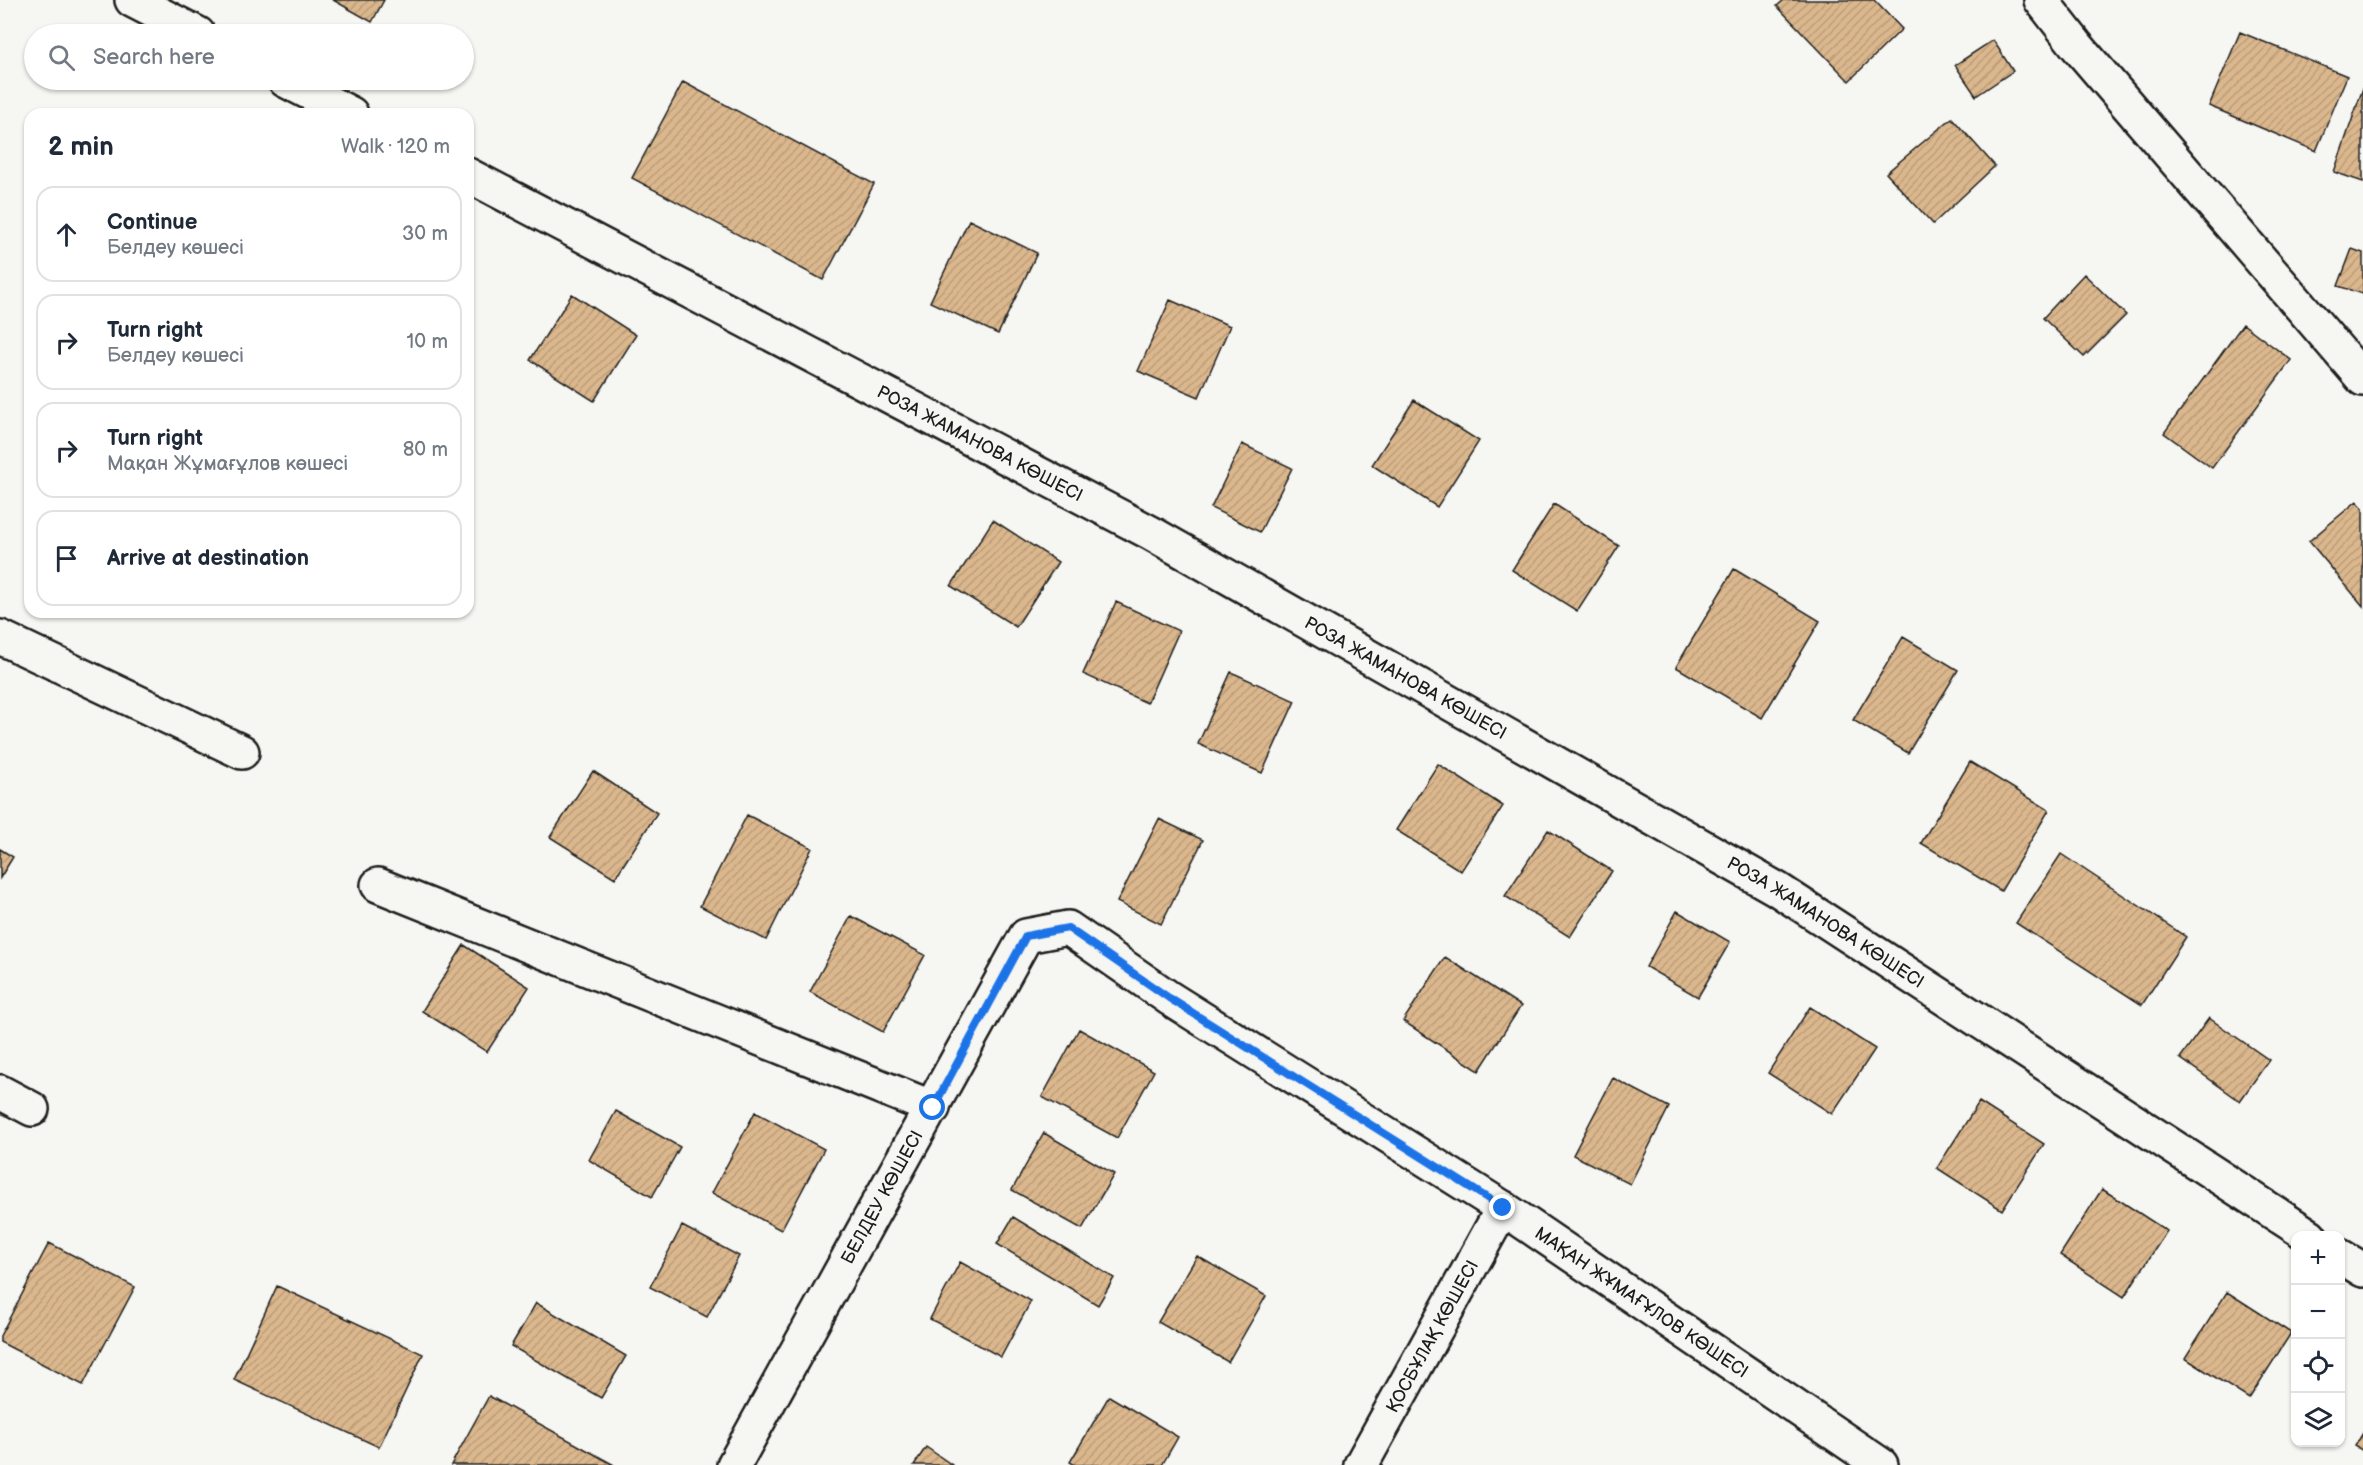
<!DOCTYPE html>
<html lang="en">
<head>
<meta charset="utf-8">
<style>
	body { margin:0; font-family:"Balsamiq Sans",sans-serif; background:#f6f6f7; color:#1f2937 }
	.controls { position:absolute; right:18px; bottom:18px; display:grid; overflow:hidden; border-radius:12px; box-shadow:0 2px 4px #0004 }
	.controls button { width:54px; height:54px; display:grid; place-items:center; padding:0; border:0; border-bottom:2px solid #e0e1e3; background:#fff; color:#1f2937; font:30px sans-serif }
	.stop { position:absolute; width:18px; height:18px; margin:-14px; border:4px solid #1a73e8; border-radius:50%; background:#fff }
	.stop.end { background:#1a73e8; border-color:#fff; box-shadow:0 2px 6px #0008 }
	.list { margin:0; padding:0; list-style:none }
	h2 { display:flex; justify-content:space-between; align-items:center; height:78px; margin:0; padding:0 24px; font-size:26px }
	h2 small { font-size:20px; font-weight:400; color:#747a83 }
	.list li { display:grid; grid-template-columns:39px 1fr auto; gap:18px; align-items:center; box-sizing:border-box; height:96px; margin:0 12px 12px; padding:0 12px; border:2px solid #e0e1e3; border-radius:18px }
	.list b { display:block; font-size:22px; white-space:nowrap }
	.list p { margin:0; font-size:20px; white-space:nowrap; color:#747a83 }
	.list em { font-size:20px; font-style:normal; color:#747a83 }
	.icon { flex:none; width:33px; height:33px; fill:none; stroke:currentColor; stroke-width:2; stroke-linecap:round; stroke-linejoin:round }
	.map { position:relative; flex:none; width:2363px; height:1465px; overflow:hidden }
	.search { position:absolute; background:#fff; box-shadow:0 2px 4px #0004; left:24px; top:24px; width:450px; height:66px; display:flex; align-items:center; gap:15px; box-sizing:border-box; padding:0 21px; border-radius:33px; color:#747a83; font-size:22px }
	.panel { position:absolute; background:#fff; box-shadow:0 2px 4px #0004; left:24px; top:108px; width:450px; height:510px; border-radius:18px }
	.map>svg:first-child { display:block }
</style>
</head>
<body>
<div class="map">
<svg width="2363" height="1465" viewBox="0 0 2363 1465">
	<defs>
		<pattern id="building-hatch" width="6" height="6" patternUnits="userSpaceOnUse" patternTransform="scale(1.5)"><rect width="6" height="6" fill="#dbb78d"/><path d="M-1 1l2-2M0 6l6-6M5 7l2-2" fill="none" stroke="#bb9d79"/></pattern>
	</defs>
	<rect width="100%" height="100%" fill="#f6f6f2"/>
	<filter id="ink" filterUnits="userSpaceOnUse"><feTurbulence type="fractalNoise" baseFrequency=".0167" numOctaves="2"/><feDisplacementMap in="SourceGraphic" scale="12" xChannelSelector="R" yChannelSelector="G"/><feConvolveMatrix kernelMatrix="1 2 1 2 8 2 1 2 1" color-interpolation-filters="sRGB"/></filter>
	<g filter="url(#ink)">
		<path fill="url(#building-hatch)" stroke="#1c1c1c" stroke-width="1.5" d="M333,0H384L372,22Z
			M1784,0H1874L1902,29L1849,81L1777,6Z
			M2240,32L2347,76L2316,151L2209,106Z
			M1993,40L2013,71L1976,96L1955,65Z
			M683,82L874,184L823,280L632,178Z
			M2363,88V182L2334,172Z
			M1952,118L1995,166L1933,224L1886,173Z
			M969,220L1037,253L998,334L930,302Z
			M2352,249L2363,253V294L2338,286Z
			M2084,274L2126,315L2084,357L2043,318Z
			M572,294L636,335L594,401L530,360Z
			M1170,300L1230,326L1199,397L1138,371Z
			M2243,324L2291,360L2212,468L2164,433Z
			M1414,400L1479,441L1437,507L1372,465Z
			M1242,444L1292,468L1260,532L1211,508Z
			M2357,501L2363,508V606L2309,541Z
			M1554,504L1619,546L1577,611L1512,570Z
			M993,520L1058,562L1016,627L951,586Z
			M1734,569L1820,621L1762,718L1676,667Z
			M1116,602L1179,631L1147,703L1083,674Z
			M1903,637L1958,670L1908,753L1853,720Z
			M1231,672L1295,701L1262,773L1198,744Z
			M1970,762L2049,810L2001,891L1921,843Z
			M1438,764L1503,806L1461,871L1396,830Z
			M593,771L657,813L615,878L550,837Z
			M747,815L812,848L766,940L700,906Z
			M1159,819L1203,840L1161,924L1117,902Z
			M1548,830L1612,871L1570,937L1505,896Z
			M0,849L13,857L0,878Z
			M2061,854L2186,937L2142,1005L2016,923Z
			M1677,911L1730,942L1698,997L1646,967Z
			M851,916L925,955L883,1032L810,992Z
			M464,945L529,987L487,1052L422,1011Z
			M1445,957L1521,1006L1479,1071L1403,1021Z
			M1810,1007L1875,1049L1832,1114L1768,1073Z
			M2209,1018L2269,1060L2240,1101L2180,1058Z
			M1079,1029L1154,1071L1117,1138L1042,1097Z
			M1613,1078L1669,1107L1630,1184L1573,1155Z
			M1979,1102L2044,1144L2002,1210L1937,1168Z
			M616,1111L680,1147L652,1197L589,1160Z
			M755,1112L824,1149L781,1230L712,1193Z
			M1044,1133L1114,1174L1082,1229L1012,1190Z
			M2102,1189L2167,1231L2124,1297L2060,1255Z
			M1013,1217L1114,1278L1098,1305L997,1244Z
			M682,1226L739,1256L707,1317L650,1287Z
			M49,1243L135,1287L83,1385L0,1342V1336Z
			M1197,1256L1266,1296L1228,1362L1158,1322Z
			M960,1262L1031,1301L1001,1357L930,1319Z
			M277,1286L423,1354L379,1447L234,1380Z
			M2227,1292L2291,1333L2249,1399L2185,1358Z
			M536,1303L626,1356L601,1398L511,1346Z
			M489,1396L614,1465H451Z
			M1109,1396L1178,1437L1162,1465H1075L1070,1462Z
			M2363,1433V1451L2355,1446Z
			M926,1447L952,1465H914Z"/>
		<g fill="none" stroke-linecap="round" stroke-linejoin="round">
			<g stroke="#1c1c1c" stroke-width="38">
				<g id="street">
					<path d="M132,0L198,34"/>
					<path d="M2041,0L2077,46L2363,379"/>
					<path d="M285,80L351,114"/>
					<path id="s1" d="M468,175L1151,533L1777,889L2310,1236"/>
					<path d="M0,637L242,752"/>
					<path d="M378,885L933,1108"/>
					<path d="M0,1092L32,1109"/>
					<path d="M2340,1256L2363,1270"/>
					<path id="s2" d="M734,1465L1026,936L1068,928L1169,998L1503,1208L1881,1465"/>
					<path id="s3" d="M1361,1465L1503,1208"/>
				</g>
			</g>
			<use href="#street" stroke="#f6f6f2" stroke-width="33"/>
		</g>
	</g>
	<g fill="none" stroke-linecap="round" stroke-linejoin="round" filter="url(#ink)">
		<path stroke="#1a73e8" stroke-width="8" d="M933,1108L1026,936L1068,928L1169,998L1503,1208"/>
	</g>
	<g text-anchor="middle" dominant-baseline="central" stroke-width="4.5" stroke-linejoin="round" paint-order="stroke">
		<g font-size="18" fill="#1c1c1c" stroke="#f6f6f2">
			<text stroke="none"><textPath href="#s1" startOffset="578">РОЗА ЖАМАНОВА КӨШЕСІ</textPath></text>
			<text stroke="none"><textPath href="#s1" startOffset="1064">РОЗА ЖАМАНОВА КӨШЕСІ</textPath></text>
			<text stroke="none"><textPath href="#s1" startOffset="1550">РОЗА ЖАМАНОВА КӨШЕСІ</textPath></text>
			<text stroke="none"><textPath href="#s2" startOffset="306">БЕЛДЕУ КӨШЕСІ</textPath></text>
			<text stroke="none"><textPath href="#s2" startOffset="1332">МАҚАН ЖҰМАҒҰЛОВ КӨШЕСІ</textPath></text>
			<text stroke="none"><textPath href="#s3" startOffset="147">ҚОСБҰЛАҚ КӨШЕСІ</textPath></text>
		</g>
	</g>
</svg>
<div class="controls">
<button>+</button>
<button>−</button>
<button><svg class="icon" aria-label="locate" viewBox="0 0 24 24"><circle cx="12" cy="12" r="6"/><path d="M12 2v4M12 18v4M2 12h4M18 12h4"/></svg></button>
<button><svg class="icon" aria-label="layers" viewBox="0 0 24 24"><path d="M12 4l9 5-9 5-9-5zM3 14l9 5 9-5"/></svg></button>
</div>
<div class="stop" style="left:933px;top:1108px"></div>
<div class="stop end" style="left:1503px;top:1208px"></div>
<div class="search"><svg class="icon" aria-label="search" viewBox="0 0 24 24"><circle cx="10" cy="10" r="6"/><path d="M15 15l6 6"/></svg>Search here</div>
<section class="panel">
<h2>2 min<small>Walk · 120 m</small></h2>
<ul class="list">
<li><svg class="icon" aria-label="ahead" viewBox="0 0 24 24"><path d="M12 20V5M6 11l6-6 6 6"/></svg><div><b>Continue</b><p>Белдеу көшесі</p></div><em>30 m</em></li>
<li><svg class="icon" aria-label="right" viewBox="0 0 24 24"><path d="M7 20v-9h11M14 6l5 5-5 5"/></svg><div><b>Turn right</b><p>Белдеу көшесі</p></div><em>10 m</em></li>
<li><svg class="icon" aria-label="right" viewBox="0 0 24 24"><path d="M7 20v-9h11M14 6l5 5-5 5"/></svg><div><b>Turn right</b><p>Мақан Жұмағұлов көшесі</p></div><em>80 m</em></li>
<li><svg class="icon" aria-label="arrive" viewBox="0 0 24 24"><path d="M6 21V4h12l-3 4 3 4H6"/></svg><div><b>Arrive at destination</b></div></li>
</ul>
</section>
</div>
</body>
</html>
